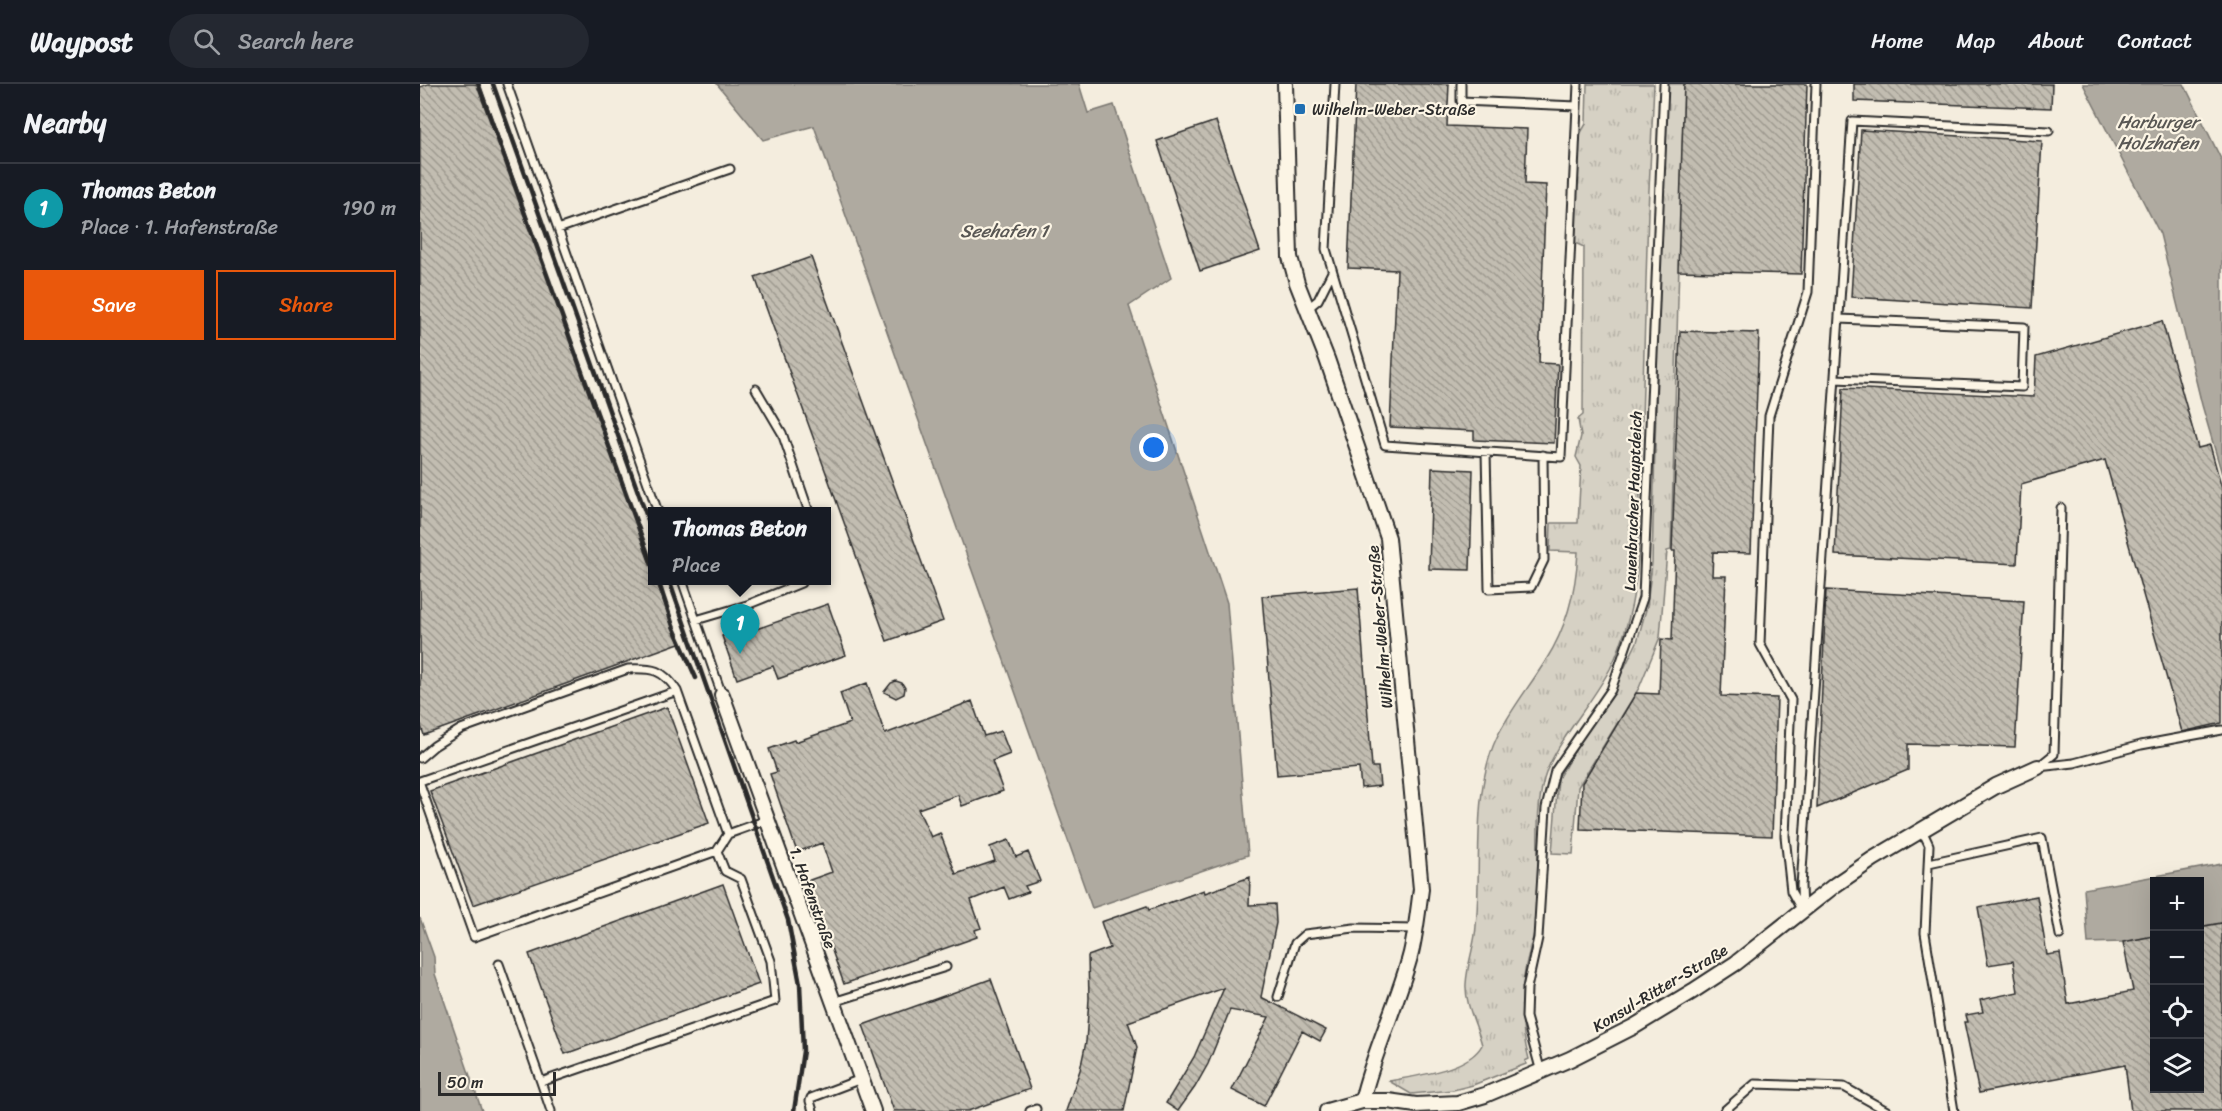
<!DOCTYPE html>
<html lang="en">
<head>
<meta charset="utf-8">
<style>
	body { margin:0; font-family:Sriracha,sans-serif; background:#242831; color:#f1f3f6 }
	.controls { position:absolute; right:18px; bottom:18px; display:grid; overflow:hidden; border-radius:0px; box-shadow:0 6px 24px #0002 }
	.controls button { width:54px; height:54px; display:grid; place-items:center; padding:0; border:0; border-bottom:2px solid #363941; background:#171b24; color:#f1f3f6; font:30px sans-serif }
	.scale { position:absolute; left:18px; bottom:15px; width:118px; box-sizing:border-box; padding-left:6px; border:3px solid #2b2b2b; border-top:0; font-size:16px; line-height:21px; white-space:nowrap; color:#2b2b2b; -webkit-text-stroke:4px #fcf5e5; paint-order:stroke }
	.you { position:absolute; left:734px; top:364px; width:21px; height:21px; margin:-15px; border:4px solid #fff; border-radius:50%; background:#1a73e8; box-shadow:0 0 0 9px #1a73e833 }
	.badge { display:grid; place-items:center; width:39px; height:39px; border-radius:50%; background:#ea580c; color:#fff; font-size:20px; font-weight:700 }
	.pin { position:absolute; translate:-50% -50px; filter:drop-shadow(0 2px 3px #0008) }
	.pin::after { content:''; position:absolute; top:32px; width:21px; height:18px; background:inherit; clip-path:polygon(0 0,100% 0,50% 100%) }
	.popup { position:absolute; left:228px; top:423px; width:183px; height:78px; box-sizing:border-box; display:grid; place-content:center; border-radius:0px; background:#171b24; filter:drop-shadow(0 2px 4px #0005); font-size:20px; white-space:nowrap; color:#9ea1a6 }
	.popup b { font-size:22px; color:#f1f3f6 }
	.popup::after { content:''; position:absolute; left:50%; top:100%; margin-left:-12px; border:12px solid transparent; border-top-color:#171b24 }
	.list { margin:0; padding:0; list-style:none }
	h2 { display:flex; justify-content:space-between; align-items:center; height:78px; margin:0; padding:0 24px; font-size:26px }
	h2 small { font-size:20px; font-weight:400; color:#9ea1a6 }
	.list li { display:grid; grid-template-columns:39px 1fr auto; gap:18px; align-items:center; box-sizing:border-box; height:90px; padding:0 24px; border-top:2px solid #363941 }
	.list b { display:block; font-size:22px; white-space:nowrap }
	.list p { margin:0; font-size:20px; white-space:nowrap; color:#9ea1a6 }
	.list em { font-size:20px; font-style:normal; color:#9ea1a6 }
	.actions { display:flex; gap:12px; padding:18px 24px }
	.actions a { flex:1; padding:14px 0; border:2px solid #ea580c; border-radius:0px; text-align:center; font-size:21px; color:#ea580c }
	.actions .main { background:#ea580c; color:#fff }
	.icon { flex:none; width:33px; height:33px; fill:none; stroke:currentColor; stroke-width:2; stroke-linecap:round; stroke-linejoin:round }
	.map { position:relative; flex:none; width:1802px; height:1027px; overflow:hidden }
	header { display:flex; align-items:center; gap:36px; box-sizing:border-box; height:84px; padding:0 30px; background:#171b24; border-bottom:2px solid #363941 }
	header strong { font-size:28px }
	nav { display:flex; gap:33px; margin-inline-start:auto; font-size:21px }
	.search { width:420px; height:54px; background:#242831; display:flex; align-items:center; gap:15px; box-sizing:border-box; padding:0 21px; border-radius:33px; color:#9ea1a6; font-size:22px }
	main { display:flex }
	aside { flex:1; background:#171b24 }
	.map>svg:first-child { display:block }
</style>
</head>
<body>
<header>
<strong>Waypost</strong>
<div class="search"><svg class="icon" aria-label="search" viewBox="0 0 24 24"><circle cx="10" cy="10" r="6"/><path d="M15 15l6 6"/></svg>Search here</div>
<nav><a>Home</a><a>Map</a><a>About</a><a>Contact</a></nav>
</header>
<main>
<aside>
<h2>Nearby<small></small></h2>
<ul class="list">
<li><span class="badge" style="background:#0f9aa8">1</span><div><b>Thomas Beton</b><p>Place · 1. Hafenstraße</p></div><em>190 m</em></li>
</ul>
<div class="actions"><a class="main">Save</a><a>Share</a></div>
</aside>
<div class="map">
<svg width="1802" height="1027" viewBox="0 0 1802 1027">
	<defs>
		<pattern id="grass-tufts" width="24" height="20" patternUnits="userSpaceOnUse" patternTransform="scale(1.5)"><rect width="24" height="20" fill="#d6d1c4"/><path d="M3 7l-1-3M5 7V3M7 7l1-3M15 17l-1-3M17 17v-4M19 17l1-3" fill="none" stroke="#b8b4a9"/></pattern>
		<pattern id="building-back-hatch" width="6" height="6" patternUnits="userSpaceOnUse" patternTransform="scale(1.5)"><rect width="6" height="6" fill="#c2bdb1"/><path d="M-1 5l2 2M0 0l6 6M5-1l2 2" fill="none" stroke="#9e9a90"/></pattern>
	</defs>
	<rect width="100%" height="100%" fill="#f4edde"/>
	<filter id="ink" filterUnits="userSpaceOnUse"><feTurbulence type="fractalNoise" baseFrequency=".0167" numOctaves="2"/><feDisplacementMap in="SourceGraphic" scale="12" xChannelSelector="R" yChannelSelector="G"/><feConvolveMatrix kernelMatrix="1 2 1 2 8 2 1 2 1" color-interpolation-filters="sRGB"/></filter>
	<g filter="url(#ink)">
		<path fill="url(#grass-tufts)" stroke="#807e78" stroke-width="1.5" d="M1167,0H1234L1228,127L1218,475C1215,513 1207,551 1190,585C1171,620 1143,650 1127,686C1111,727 1122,792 1116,836C1115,851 1109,866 1106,881C1100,914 1100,943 1109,975L1105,977L1106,980L1053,1001L1033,1006L991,1010L969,997C995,992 1049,986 1062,961C1057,941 1045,921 1046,900C1047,880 1055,861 1056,842C1062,782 1051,708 1077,653C1091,625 1110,602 1126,576C1147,543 1156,507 1158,468L1130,467L1131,439H1158L1161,382L1156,373L1161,352L1158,335L1163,331L1164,163L1155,159L1159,52L1166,40Z
			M1248,0H1264L1251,466L1247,467L1240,553L1219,604L1158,703L1153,770L1132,769L1138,694L1199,595L1217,558L1227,522L1232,479L1240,172Z"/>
		<path fill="#afaaa0" stroke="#7a7771" stroke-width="1.5" d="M297,0H659L668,29L694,21L751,194L709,222L807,519L828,771L672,824L394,42L343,56Z
			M1663,0H1764L1802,77V390L1782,321L1740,150Z
			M1802,780V839L1780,843V798H1734V852L1703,858L1668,859L1664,805Z
			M0,834L14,873L15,890L62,1027H0Z"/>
		<path fill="url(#building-back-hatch)" stroke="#2b2b2b" stroke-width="1.5" d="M8,0H60L233,487V496H236L259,559L4,651L0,639V3Z
			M936,0H1029L1027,42L1107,45L1105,100L1126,101L1119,279L1138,280L1134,359L1054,356V347L970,343L977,186L928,184Z
			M1264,0H1387L1381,190L1258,187Z
			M1434,0H1632L1631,24L1434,17Z
			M796,37L840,167L780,187L737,57Z
			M1441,46L1622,57L1612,224L1431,213Z
			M391,173L523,537L467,557L335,193Z
			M1742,237L1778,364L1790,361L1802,405V639L1762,648L1685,376L1601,400L1597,480L1415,471L1423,304L1614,313L1616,273Z
			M1260,247L1339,249L1331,469L1293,468L1292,492H1306L1301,612L1357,614L1352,752L1160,745L1162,699L1216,609L1239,610L1241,555L1252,556L1255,467H1252Z
			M1012,384L1053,386L1050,486L1009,485Z
			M938,504L952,683H958L960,702L941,704L939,684L857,691L842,512Z
			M1406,506L1604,517L1595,663L1488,660V686L1397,724Z
			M408,520L426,571L358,595L353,582L317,595L302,552L324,544L325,549Z
			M476,597L482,599L485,604L484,610L476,614L464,608L471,599Z
			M447,599L465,650L552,617L564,652L581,647L590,670L572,677L583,707L542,722L538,711L498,725L511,753L520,749L536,790L575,777L570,763L589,756L596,773L608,768L620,797L605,802L608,808L589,815L584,803L551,816L561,844L555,846L557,853L424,900L387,797L412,788L402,759L377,768L350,690L357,688L349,665L374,656L375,658L430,639L420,609Z
			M247,623L289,739L53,821L10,707Z
			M830,793L829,821L855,820L856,839L841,913L906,946L900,957L882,947L844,1022L812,1006L849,933L810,926L788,980L775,1003L758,1027L746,1019L774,973L804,904L708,938L717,963L704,1027H646L660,986L666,958L669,915L668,872L690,864L681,838L727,822L729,826L784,806L785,809Z
			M303,800L339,900L145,970L109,870Z
			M1617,812L1627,871L1640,869L1648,920L1713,907L1703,858L1734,852V1005H1779V843L1802,839V1027H1711L1705,981L1559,1009L1544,938H1548L1546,931L1563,928L1560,916L1598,908L1593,877L1568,881L1558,823Z
			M571,895L610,1005L548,1027H474L443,941Z"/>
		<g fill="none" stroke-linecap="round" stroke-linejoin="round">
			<g stroke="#2b2b2b" stroke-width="11">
				<path id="lane" d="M87,0L238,428
					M915,0L906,165L965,361L1141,373L1158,0
					M1041,0V17L1157,22
					M138,145L310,85
					M887,225L898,216L912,188
					M1415,295L1602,303L1604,243L1419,235
					M336,305L362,349L389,428
					M1066,368L1069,505L1111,503L1124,476L1123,371
					M262,496L302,611
					M276,536L327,521L381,499L382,496
					M0,674L14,662L41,645L208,585C233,584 243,585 257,607
					M1618,683L1634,670L1641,424
					M1618,683L1654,679L1721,661L1802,646
					M0,697L257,607L308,750
					M0,700L54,853L297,767L308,750L347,736
					M1502,746L1509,761L1505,849L1534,1027
					M1509,779L1622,754L1640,851
					M1381,825L1371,807L1365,752L1371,616L1340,560L1349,332L1388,208L1396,0
					M1382,827L1381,802L1432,37L1629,47
					M79,880L121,998L355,917L351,877L321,795L305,787L297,767
					M858,913L875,859L885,850L934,844L996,845
					M413,918L526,883
					M1121,988L1106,933L1107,904L1118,854L1126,724L1135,687L1191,606L1223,514L1244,0
					M121,998L131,1027
					M393,1027L390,1017L391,1014L441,995
					M610,1027L616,1025
					M1304,1027L1335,1000L1424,1003L1467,1027"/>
			</g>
			<g stroke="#2b2b2b" stroke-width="18">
				<path id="street" d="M865,0L870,173L877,199L907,275L968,454L1001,805C998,827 996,848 991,869C978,919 954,966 942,1017
					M302,611L453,1027
					M907,1027L942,1017H968L996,1021L1038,1019L1065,1011L1150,975L1215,942L1273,907L1316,879L1415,801L1453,775L1576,702L1618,683"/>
			</g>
			<use href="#lane" stroke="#fcf5e5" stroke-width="7"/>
			<use href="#street" stroke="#fcf5e5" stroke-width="14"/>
			<path stroke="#2b2b2b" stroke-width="4.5" d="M58,0L233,484
				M73,0L233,450
				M238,496L253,542L276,594
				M249,496L368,836L380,900L383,967L374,1027"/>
		</g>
	</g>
	<rect fill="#1f6fb2" stroke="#fcf5e5" stroke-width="2" x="874" y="19" width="12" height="12" rx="3"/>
	<g text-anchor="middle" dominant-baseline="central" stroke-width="4.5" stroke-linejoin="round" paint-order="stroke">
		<g font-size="16" fill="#2b2b2b" stroke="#fcf5e5" text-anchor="start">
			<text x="892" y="25">Wilhelm-Weber-Straße</text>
		</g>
		<g font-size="16" fill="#2b2b2b" stroke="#fcf5e5">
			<text transform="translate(1213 417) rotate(-88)">Lauenbrucher Hauptdeich</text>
			<text transform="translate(960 543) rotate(-95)">Wilhelm-Weber-Straße</text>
			<text transform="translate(393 814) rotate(70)">1. Hafenstraße</text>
			<text transform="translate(1240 904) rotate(-31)">Konsul-Ritter-Straße</text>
		</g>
		<g font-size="18" font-style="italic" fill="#595754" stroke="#fcf5e5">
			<text x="1738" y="38">Harburger<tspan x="1738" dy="21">Holzhafen</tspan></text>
			<text x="584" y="147">Seehafen 1</text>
		</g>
	</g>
</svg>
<div class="controls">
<button>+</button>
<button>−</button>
<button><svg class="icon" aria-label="locate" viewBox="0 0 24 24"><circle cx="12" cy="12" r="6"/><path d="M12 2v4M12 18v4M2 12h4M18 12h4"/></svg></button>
<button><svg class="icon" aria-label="layers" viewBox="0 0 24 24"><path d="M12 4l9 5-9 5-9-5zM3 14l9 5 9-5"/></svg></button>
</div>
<div class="scale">50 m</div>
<div class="you"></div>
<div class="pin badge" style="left:320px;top:570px;background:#0f9aa8">1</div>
<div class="popup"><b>Thomas Beton</b>Place</div>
</div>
</main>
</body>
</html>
